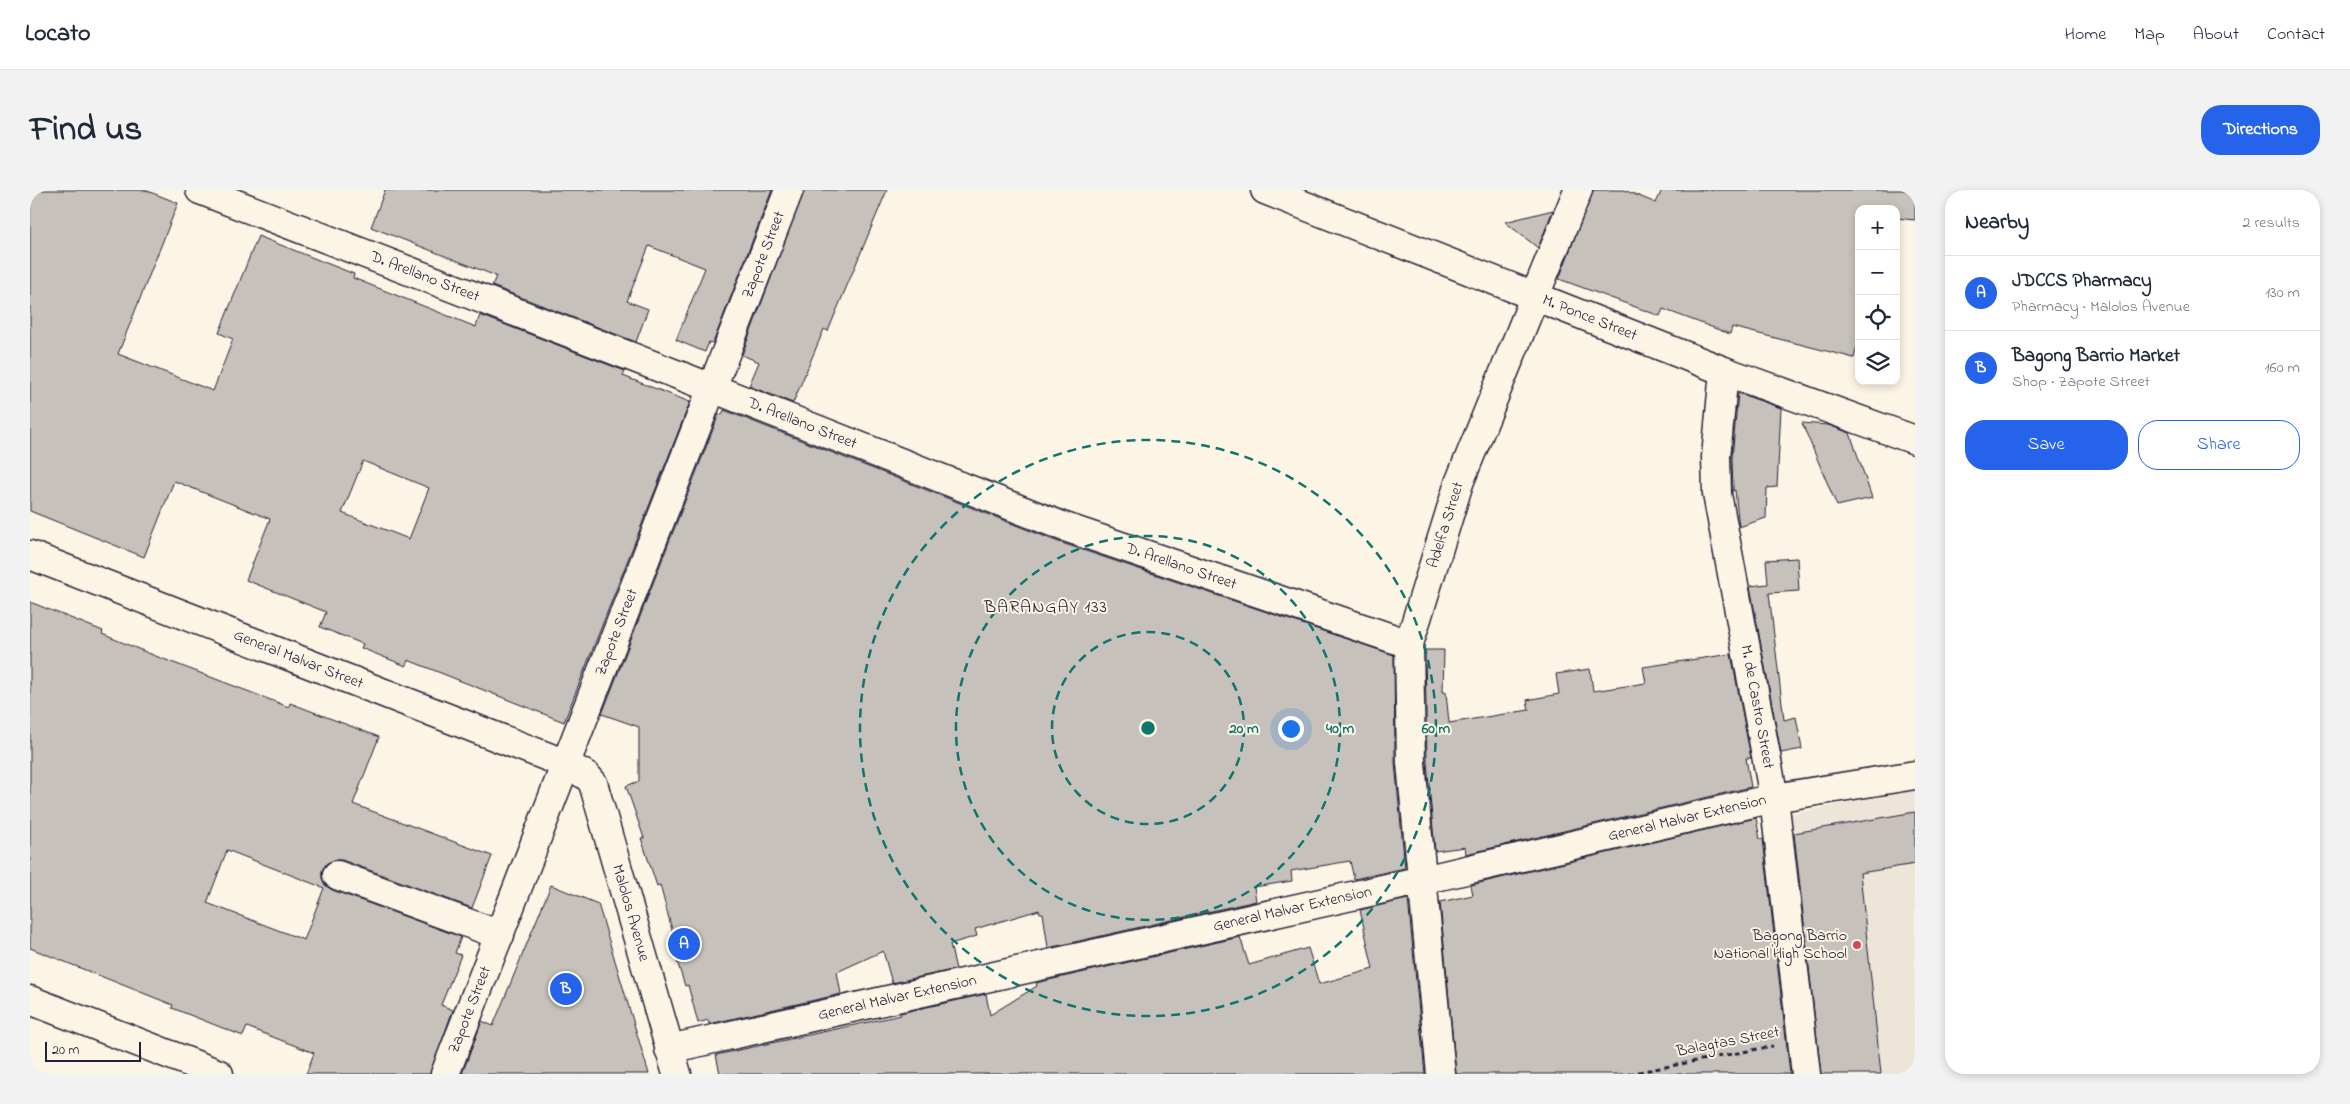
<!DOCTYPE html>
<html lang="en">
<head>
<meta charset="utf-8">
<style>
	body { margin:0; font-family:"Indie Flower",sans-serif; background:#f2f2f3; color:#1f2937 }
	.controls { position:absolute; right:15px; top:15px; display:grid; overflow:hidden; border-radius:10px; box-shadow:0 2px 8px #0003 }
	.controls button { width:45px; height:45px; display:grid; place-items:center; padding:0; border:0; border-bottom:1px solid #e0e1e3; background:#fff; color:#1f2937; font:25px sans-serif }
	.scale { position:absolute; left:15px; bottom:12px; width:96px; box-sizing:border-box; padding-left:5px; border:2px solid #22223b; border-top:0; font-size:14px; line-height:18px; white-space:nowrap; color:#22223b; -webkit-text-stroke:4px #fcf5e5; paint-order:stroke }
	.you { position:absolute; left:1260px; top:538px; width:18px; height:18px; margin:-12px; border:4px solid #fff; border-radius:50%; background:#1a73e8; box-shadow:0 0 0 8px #1a73e833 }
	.badge { display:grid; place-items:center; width:32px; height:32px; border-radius:50%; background:#2563eb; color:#fff; font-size:16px; font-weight:700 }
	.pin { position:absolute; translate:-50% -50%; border:2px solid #fff; box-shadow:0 1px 5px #0006 }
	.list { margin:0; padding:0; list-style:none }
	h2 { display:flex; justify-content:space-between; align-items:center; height:65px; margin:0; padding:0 20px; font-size:21px }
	h2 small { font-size:16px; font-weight:400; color:#747a83 }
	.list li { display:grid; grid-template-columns:32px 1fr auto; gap:15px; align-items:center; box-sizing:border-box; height:75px; padding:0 20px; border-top:1px solid #e0e1e3 }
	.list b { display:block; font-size:19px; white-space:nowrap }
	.list p { margin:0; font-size:16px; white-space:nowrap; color:#747a83 }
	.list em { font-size:16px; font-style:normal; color:#747a83 }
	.actions { display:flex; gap:10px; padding:15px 20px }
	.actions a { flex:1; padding:11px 0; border:1px solid #2563eb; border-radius:20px; text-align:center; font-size:18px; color:#2563eb }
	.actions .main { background:#2563eb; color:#fff }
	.icon { flex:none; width:28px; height:28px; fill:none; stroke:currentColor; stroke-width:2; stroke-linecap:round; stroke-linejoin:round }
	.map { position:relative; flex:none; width:1885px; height:884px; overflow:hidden; border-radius:20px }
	header { display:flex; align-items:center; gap:30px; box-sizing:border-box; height:70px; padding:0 25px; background:#fff; border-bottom:1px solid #e0e1e3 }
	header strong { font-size:24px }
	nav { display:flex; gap:28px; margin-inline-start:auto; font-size:18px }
	.intro { display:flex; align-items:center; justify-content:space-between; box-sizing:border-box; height:120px; padding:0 30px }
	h1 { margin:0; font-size:35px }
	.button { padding:12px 22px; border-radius:20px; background:#2563eb; color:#fff; font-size:18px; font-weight:700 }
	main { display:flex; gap:30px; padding:0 30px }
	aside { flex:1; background:#fff; border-radius:20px; box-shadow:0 2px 8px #0003 }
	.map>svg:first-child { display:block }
</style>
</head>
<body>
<header>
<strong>Locato</strong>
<nav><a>Home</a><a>Map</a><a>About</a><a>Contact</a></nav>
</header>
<div class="intro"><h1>Find us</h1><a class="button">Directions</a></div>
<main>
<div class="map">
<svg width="1885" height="884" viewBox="0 0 1885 884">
	<rect width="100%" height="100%" fill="#fcf5e5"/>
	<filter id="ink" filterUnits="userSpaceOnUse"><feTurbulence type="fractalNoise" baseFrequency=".02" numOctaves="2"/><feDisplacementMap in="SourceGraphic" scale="10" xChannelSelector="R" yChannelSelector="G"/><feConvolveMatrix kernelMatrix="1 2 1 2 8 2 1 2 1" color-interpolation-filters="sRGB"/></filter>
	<g filter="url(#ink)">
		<path fill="#ece5d8" d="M1885,600V884H1784L1754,625Z"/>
		<path fill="#c6c1bb" stroke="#22223b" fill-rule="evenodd" d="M0,0H115L148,13L88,164L183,201L203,149L189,143L228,46L324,84L323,88L446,137L450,125L595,181L593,186L660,212L534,532L378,470L376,476L331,458L333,454L290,437L296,422L216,390L240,329L144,291L114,367L0,321ZM333,271L399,298L379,349L312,323Z
			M355,0H742L683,153L679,152L675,162L646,150L675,78L619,56L597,111L618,119L606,152L462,96L466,86L341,37Z
			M774,0H857L798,141L794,139L763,213L719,196L729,172L712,165Z
			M1563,0H1594L1626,13L1632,0H1885V30L1866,28V19H1829V149L1824,168L1702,137L1700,144L1633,119L1630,126L1529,89Z
			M1523,20L1508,58L1475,32Z
			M1708,203L1751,218L1747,297L1737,298L1736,328L1709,337L1705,300L1703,301L1702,268Z
			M694,220L1026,351L1364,465L1365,573L1375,678L1324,689L1320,671L1261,681L1262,691L1224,697L1226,711L1018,758L1013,723H1010L1009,720L945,739L947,746L920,754L926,779L862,793L853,761L807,782L811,804L679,834L678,830L668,833L658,795L655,796L647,771L650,770L630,695L627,696L611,648H614L596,596L609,591V537L572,524L689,224L692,225Z
			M1772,233L1798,235L1820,243L1842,308L1807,316Z
			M1767,368L1769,401L1739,403L1754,530L1766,527L1772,559L1751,563L1720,396L1738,394L1736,370Z
			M0,412L73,441L72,444L123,465L259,517L260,513L349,547L323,614L462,666L442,718L312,670H305L297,673L292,680V688L295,695L302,700L431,747L425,763L431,765L411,815L423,820L400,884H276L284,863L217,837L213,846L142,818L143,815L0,758ZM197,660L294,698L274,750L177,713Z
			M1395,460H1414L1413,502H1416L1419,533L1499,520L1497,510L1529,504L1526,484L1560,479L1563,501L1616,493L1613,477L1701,464L1721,568H1716L1721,597L1436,664L1435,657L1405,661L1397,572Z
			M1885,622V674L1830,683L1851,884H1791L1764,643Z
			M1726,628L1730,649H1733L1760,884H1426L1410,712L1443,705L1441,695Z
			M521,695L568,714L619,884H432L452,831L463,836Z
			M1378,709L1395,884H690L686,865L871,825L870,823L956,804L960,825L1007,796L1006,793L1210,747L1219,775L1278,758L1289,794L1343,779L1330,720Z"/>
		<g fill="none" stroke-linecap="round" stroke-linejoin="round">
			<g stroke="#22223b" stroke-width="31">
				<g id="minor">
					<path id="s1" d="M170,0L682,198L1032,336L1379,454"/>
					<path id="s2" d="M1235,0L1694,181L1885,250"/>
					<path id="s3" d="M1694,181L1686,267L1687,304L1744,608L1776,884"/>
					<path id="s4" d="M0,365L536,574L557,586L563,593L647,884"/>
					<path d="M307,685L470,745"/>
					<path d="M0,810L189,884"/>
					<path id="s5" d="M639,859L1393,690L1744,608L1885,585"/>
					<path id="s6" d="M415,884L759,0"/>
					<path id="s7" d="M1411,884L1381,573L1379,454L1429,293L1548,0"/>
				</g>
			</g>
			<path stroke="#22223b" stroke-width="3" stroke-dasharray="5 4" stroke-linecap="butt" d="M1599,884L1743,856"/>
			<use href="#minor" stroke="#fcf5e5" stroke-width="28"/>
		</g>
	</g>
	<g fill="none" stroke="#0f766e" stroke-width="2.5" stroke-dasharray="9 6">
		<circle cx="1118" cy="538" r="96"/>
		<circle cx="1118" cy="538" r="192"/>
		<circle cx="1118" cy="538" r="288"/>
	</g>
	<circle fill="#d1495b" stroke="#fcf5e5" stroke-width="2" cx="1827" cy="755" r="5"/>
	<g text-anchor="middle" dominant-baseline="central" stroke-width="4" stroke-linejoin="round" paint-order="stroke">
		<g font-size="16" fill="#22223b" stroke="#fcf5e5">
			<text stroke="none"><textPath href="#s6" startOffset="879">Zapote Street</textPath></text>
			<text stroke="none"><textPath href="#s1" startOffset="241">D. Arellano Street</textPath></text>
			<text stroke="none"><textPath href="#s2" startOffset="349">M. Ponce Street</textPath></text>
			<text stroke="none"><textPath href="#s1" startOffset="646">D. Arellano Street</textPath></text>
			<text stroke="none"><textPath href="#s7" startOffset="556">Adelfa Street</textPath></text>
			<text stroke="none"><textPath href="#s1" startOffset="1051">D. Arellano Street</textPath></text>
			<text stroke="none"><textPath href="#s6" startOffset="474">Zapote Street</textPath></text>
			<text stroke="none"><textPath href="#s4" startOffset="288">General Malvar Street</textPath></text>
			<text stroke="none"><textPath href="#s3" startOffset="340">M. de Castro Street</textPath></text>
			<text stroke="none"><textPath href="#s5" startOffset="1044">General Malvar Extension</textPath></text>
			<text stroke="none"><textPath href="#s5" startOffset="639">General Malvar Extension</textPath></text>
			<text stroke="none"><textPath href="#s4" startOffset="744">Malolos Avenue</textPath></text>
			<text stroke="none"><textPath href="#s5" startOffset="234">General Malvar Extension</textPath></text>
			<text stroke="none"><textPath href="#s6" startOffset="69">Zapote Street</textPath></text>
			<text transform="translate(1698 852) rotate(-11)">Balagtas Street</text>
		</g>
		<g font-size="16" fill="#22223b" stroke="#fcf5e5" text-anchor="end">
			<text x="1817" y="746">Bagong Barrio<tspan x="1817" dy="18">National High School</tspan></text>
		</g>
		<g font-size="18" letter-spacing="1" fill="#22223b" stroke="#fcf5e5">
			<text x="1016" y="418">BARANGAY 133</text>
		</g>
	</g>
	<circle cx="1118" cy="538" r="8" fill="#0f766e" stroke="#fcf5e5" stroke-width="2.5"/>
	<g font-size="15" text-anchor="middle" font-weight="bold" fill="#0f766e" stroke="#fcf5e5" stroke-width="4" stroke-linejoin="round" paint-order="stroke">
		<text x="1214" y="543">20 m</text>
		<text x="1310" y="543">40 m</text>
		<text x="1406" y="543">60 m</text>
	</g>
</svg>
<div class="controls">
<button>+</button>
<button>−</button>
<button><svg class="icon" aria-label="locate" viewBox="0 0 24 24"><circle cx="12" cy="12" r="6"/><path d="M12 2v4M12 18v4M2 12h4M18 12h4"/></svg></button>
<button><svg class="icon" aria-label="layers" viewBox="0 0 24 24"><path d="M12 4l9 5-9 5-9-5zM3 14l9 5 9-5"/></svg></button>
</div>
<div class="scale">20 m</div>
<div class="you"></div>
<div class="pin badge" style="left:654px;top:754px">A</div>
<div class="pin badge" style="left:536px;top:799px">B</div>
</div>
<aside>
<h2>Nearby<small>2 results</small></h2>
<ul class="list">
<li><span class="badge">A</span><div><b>JDCCS Pharmacy</b><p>Pharmacy · Malolos Avenue</p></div><em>130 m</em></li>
<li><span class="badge">B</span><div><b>Bagong Barrio Market</b><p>Shop · Zapote Street</p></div><em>160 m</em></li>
</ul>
<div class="actions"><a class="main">Save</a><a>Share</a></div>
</aside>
</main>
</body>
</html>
